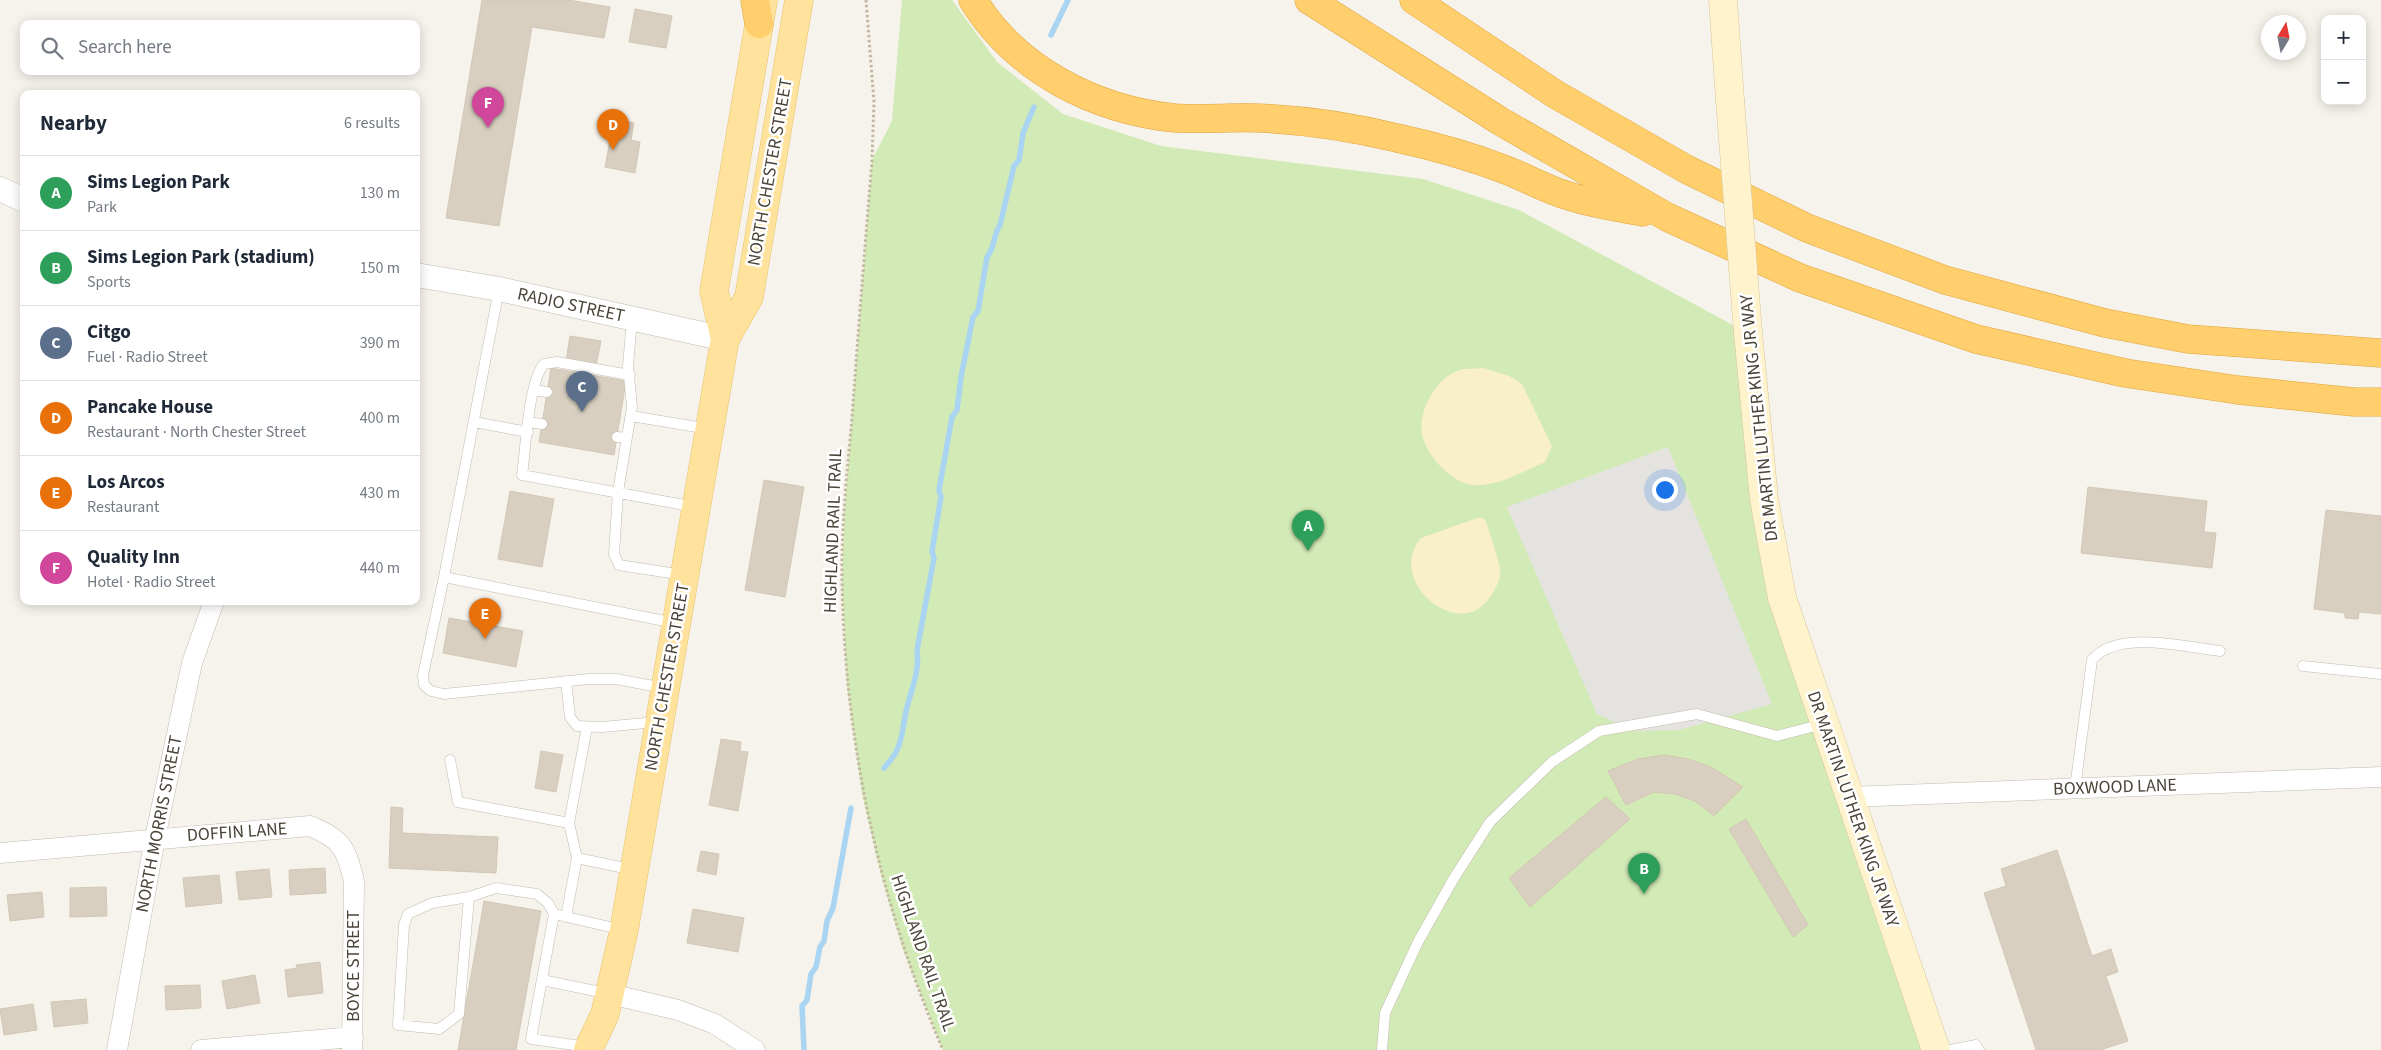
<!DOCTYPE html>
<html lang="en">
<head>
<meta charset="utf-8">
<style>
	body { margin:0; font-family:"Source Sans 3",sans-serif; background:#f2f2f3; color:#1f2937 }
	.controls { position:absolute; right:15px; top:15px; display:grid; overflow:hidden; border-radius:10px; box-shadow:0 2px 12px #0003 }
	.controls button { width:45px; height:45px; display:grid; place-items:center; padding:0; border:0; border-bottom:1px solid #e0e1e3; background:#fff; color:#1f2937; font:25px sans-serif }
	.compass { position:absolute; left:2261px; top:15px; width:45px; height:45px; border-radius:50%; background:#fff; box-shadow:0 2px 12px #0003; rotate:10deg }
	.you { position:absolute; left:1664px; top:489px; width:18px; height:18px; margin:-12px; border:4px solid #fff; border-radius:50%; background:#1a73e8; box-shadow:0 0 0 8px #1a73e833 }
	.badge { display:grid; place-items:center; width:32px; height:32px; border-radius:50%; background:#ea580c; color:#fff; font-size:16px; font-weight:700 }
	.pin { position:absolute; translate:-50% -41px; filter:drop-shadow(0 1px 2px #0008) }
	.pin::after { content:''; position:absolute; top:26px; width:18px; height:15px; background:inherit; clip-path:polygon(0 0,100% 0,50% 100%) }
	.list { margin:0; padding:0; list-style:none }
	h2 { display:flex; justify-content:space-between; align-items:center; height:65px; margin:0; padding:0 20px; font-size:21px }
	h2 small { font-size:16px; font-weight:400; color:#747a83 }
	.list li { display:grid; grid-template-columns:32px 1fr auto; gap:15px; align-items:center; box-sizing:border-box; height:75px; padding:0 20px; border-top:1px solid #e0e1e3 }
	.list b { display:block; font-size:19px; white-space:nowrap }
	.list p { margin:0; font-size:16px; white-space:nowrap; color:#747a83 }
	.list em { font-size:16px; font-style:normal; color:#747a83 }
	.icon { flex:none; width:28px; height:28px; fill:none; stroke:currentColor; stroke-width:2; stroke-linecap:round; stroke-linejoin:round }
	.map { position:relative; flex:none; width:2381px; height:1050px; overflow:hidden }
	.search { position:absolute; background:#fff; box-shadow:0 2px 12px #0003; left:20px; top:20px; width:400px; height:55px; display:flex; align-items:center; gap:12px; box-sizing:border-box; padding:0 18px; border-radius:10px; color:#747a83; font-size:19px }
	.panel { position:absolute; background:#fff; box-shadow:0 2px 12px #0003; left:20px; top:90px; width:400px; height:515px; border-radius:10px }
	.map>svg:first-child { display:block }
</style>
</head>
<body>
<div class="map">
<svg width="2381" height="1050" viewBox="0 0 2381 1050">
	<rect width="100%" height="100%" fill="#f6f3ec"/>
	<path fill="#d2eab5" d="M902,0H952L997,62L1063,114L1161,146L1423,179L1519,210L1748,333L1764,499L1936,1050H943L902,947L882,879L862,794L847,686L842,585L844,517L872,160L892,121Z"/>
	<path fill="#f9efc9" d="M1483,368L1509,376L1522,384L1552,446L1545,462C1524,471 1497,487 1473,485C1452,483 1426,456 1422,434C1418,411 1436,377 1460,370C1466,368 1476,369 1483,368Z
		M1477,518H1482L1486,521C1489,533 1501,563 1500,573C1500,580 1496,588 1492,594C1462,647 1384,581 1421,538Z"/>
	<path fill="#e5e3e0" d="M1668,447L1772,704L1679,730L1633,731L1597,714L1507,507Z"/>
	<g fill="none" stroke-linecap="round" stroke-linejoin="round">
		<path stroke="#a9d4f2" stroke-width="5.5" d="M1051,35L1068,0
			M884,768C888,763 893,758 896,752C903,739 903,725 906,711C911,690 920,672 917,650L934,558L932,551L941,497L939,490L952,417L957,410L961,377L973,317L978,311L987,257C995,248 993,235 1000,225L1014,166L1019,160L1023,133L1034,107
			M804,1050L802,1006L807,1000L811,974L816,967L820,947L824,941L827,921L833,908L851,808"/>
	</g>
	<path fill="#d8cfc1" stroke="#d3c7b4" d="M482,0H569L610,7L604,38L532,27L499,226L446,218Z
		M635,9L672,16L666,48L629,42Z
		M614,119L634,123L631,140L640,142L635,173L605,167Z
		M570,336L601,341L596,366L566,361Z
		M551,368L626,381L614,455L539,442Z
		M764,480L804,487L785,597L745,590Z
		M2088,487L2207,501L2204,532L2216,533L2212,568L2081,553Z
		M510,491L554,499L542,567L498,559Z
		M2326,510L2381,516V614L2359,612L2358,619L2345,618V613L2314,609Z
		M449,618L523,631L516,667L443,653Z
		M721,739L741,742L740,751L748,752L738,811L709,805Z
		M541,751L563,755L556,792L535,788Z
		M1664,755L1688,759L1711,767L1743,787L1714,816L1695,801L1675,794L1654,792L1626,805L1608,771L1638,759Z
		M1606,797L1630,819L1530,907L1509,878Z
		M391,807L403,808L402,833L498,837L496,873L389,868Z
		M1746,819L1808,925L1793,937L1729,829Z
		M2057,850L2092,956L2111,949L2118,972L2106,976L2128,1041L2100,1050H2036L1984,893L2006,886L2001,869Z
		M701,851L719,854L716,875L697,871Z
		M325,868L326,893L290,895L289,870Z
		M269,869L272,897L239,900L236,872Z
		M219,875L222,903L186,907L183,878Z
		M106,887L107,916L70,917V888Z
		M42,892L44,917L10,921L7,895Z
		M484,901L541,911L516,1050H458Z
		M693,909L744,918L738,952L687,943Z
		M320,962L323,993L288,997L285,970L297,968L296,965Z
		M255,975L260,1003L227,1009L222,981Z
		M200,985L201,1008L166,1010L165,986Z
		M86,999L88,1023L54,1027L51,1002Z
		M33,1004L37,1030L4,1035L0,1009Z"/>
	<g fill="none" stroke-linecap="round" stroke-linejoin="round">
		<g stroke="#c2bbae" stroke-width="11">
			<path id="service" d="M499,289L444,577L675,623
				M632,319L628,366L632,407L618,492L614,554L619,565L683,575
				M630,375L557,362L544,364C528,383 526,448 522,475L695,507
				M534,390L547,392
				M631,416L709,429
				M474,422L528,432
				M529,422L542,424
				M617,437L627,438
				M444,577L423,675L424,685L431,691L444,694L589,679H616L664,688
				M2303,666L2381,674
				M566,681L570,717L577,726L602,727L657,722
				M587,727L569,823L577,858L634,870
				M450,760L458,802L569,823
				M2075,788L2092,660C2117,629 2185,647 2220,651
				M469,897L459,1014L439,1029L398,1025L404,925L408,914L432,903L469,897L496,888L537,894L548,903L554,914
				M566,917L577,858
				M542,980L610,994
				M588,1047L531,1039L554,914L623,930
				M1382,1050L1385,1013L1418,942L1454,878L1490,822L1552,762L1599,731L1697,714L1777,736L1823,724
				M1950,1050L1976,1045L1979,1050"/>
		</g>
		<g stroke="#c2bbae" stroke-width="21">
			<path id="minor" d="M1848,797L2381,777
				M0,853L310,826C342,839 346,848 354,881L352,1050
				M610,994L678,1010L715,1024L755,1050
				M117,1050L155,838L192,663L214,601
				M201,1050L353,1037"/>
		</g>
		<g stroke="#c2bbae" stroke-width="25">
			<path id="tertiary" d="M0,189L24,200
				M416,275L499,289L725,339"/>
		</g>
		<g stroke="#d6c79b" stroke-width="29">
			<path id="secondary" d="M1723,0L1730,100
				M1748,333L1764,499L1782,598L1936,1050"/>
		</g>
		<g stroke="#e6c16a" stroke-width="29">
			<path id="primary" d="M725,339L714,291L763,1
				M588,1050L605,1014L624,930L725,339L749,297L799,0"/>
		</g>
		<g stroke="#e0a43c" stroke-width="29">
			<path id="motorway" d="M755,0L759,24
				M973,0C1016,70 1095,110 1175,118C1203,120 1231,117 1258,118C1305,120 1352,127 1397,138C1434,146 1470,156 1506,170C1527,178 1547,190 1569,196C1593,204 1618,207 1643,212
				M1309,0L1500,121L1667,217L1800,278L1976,339L2125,373L2238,390L2354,402H2381
				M1414,0L1555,94L1686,169L1807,228L1945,280L2105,323L2188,339L2381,353"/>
		</g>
		<path stroke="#c4b79f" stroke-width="3" stroke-dasharray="2.5 2.5" stroke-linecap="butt" d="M866,0L874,102L872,160C865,246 858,332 852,418C847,473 841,527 842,582C845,744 879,901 943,1050"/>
		<use href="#service" stroke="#fff" stroke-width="10"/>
		<use href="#minor" stroke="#fff" stroke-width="20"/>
		<use href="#tertiary" stroke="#fff" stroke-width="24"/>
		<use href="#secondary" stroke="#fff3cd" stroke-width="28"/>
		<use href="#primary" stroke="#ffe39c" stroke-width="28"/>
		<use href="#motorway" stroke="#ffcf6e" stroke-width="28"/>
		<g stroke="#d6c79b" stroke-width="29" stroke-linecap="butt">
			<path id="secondary-bridge" d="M1730,100L1748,333"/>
		</g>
		<use href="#secondary-bridge" stroke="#fff3cd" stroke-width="28"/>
	</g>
	<g text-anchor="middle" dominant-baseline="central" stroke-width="5" stroke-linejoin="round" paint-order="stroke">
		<g font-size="18" fill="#4b4439" stroke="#fff">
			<text transform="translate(770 172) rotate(-80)">NORTH CHESTER STREET</text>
			<text transform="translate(571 305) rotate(12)">RADIO STREET</text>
			<text transform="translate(1759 418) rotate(-96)">DR MARTIN LUTHER KING JR WAY</text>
			<text transform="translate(833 531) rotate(-88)">HIGHLAND RAIL TRAIL</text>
			<text transform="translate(667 677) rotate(-80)">NORTH CHESTER STREET</text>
			<text transform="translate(2115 787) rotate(-2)">BOXWOOD LANE</text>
			<text transform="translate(1853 809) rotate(71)">DR MARTIN LUTHER KING JR WAY</text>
			<text transform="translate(159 824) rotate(-79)">NORTH MORRIS STREET</text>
			<text transform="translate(237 832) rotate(-4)">DOFFIN LANE</text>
			<text transform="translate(923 953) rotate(71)">HIGHLAND RAIL TRAIL</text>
			<text transform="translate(353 966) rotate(-90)">BOYCE STREET</text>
		</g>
	</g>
</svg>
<div class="controls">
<button>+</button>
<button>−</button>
</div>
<svg class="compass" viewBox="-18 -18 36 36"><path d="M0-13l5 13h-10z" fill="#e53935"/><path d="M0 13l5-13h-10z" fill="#747a83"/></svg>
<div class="you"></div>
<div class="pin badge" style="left:1308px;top:551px;background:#2e9e5b">A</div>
<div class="pin badge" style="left:1644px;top:894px;background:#2e9e5b">B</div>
<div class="pin badge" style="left:582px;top:412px;background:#5c6f8a">C</div>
<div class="pin badge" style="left:613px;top:150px;background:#e8710a">D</div>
<div class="pin badge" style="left:485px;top:639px;background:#e8710a">E</div>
<div class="pin badge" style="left:488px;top:128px;background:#d1479c">F</div>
<div class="search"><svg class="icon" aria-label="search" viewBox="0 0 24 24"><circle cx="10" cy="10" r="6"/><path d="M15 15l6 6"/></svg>Search here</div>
<section class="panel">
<h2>Nearby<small>6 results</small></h2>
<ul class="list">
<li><span class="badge" style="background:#2e9e5b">A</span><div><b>Sims Legion Park</b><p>Park</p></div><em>130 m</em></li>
<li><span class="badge" style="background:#2e9e5b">B</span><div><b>Sims Legion Park (stadium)</b><p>Sports</p></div><em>150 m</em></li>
<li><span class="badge" style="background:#5c6f8a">C</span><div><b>Citgo</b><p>Fuel · Radio Street</p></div><em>390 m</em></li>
<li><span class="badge" style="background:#e8710a">D</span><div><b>Pancake House</b><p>Restaurant · North Chester Street</p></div><em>400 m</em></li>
<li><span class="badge" style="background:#e8710a">E</span><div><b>Los Arcos</b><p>Restaurant</p></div><em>430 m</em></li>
<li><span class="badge" style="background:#d1479c">F</span><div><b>Quality Inn</b><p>Hotel · Radio Street</p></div><em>440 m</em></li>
</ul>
</section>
</div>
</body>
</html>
